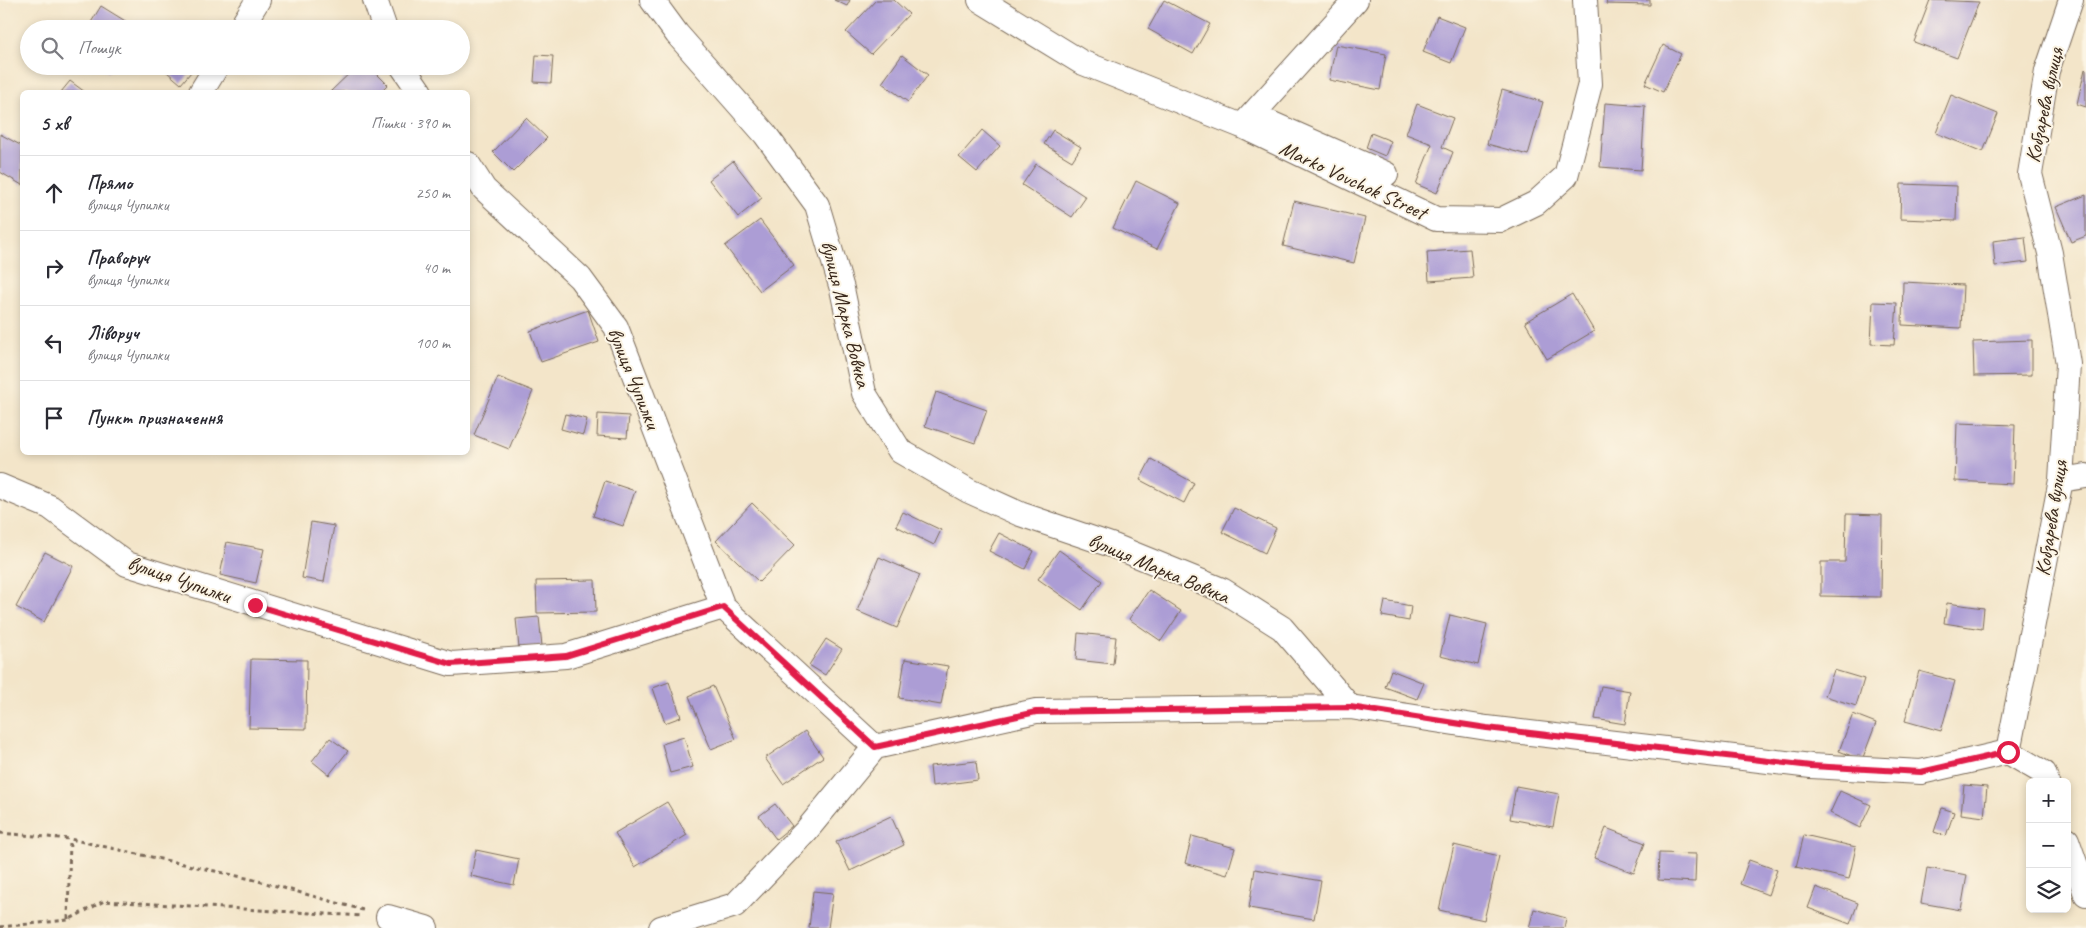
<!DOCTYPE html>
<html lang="uk">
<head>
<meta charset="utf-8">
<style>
	body { margin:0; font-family:Caveat,sans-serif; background:#f2f2f3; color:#2b2b33 }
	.controls { position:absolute; right:15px; bottom:15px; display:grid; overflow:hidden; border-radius:8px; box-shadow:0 2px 8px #0003 }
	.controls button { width:45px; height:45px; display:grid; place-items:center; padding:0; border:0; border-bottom:1px solid #e1e1e2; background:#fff; color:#2b2b33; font:25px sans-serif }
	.stop { position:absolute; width:15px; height:15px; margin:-11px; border:4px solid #e11d48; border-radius:50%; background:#fff }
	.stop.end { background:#e11d48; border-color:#fff; box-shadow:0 1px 5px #0008 }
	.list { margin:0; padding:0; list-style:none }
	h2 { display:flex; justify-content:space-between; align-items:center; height:65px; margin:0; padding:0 20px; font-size:21px }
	h2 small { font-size:16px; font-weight:400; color:#7c7c81 }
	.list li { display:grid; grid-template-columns:32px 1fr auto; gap:15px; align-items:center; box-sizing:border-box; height:75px; padding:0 20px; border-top:1px solid #e1e1e2 }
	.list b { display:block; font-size:19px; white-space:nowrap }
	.list p { margin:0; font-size:16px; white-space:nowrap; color:#7c7c81 }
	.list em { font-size:16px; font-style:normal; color:#7c7c81 }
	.icon { flex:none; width:28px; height:28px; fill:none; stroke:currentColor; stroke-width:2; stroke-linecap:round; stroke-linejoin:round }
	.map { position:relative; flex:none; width:2086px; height:928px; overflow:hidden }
	.search { position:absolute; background:#fff; box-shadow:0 2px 8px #0003; left:20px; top:20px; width:450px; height:55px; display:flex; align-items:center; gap:12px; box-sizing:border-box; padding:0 18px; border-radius:28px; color:#7c7c81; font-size:19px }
	.panel { position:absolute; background:#fff; box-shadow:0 2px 8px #0003; left:20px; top:90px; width:450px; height:365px; border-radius:8px }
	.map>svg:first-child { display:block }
</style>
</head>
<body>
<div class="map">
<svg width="2086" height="928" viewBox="0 0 2086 928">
	<rect width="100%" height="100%" fill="#fcf5e5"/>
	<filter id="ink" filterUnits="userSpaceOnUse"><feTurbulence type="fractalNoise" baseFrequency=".02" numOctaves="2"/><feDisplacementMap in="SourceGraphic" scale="10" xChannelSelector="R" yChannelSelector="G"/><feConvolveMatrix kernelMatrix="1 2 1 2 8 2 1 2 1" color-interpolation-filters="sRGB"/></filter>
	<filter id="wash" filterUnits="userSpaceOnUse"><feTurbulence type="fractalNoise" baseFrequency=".0096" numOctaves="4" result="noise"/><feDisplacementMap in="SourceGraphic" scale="20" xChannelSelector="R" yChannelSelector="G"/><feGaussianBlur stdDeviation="1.12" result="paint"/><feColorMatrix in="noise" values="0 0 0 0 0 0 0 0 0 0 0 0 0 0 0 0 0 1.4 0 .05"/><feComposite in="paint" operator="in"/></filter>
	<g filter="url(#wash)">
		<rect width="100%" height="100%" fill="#f3e5c9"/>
		<g id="blocks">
			<path fill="#ac9dd5" d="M834,0H850L847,6Z
				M876,0H894L909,14L871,54L846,32Z
				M1164,0L1210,24L1193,54L1148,29Z
				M1607,0H1650V5L1606,4Z
				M1930,0L1979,2L1957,58L1914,42Z
				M101,6L135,27L134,29H87Z
				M1437,16L1465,27L1451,63L1423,52Z
				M1336,45L1386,54L1380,90L1329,80Z
				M1663,45L1681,54L1663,92L1645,84Z
				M536,55L553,56L551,83L534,82Z
				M902,55L928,75L908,102L882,83Z
				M98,66H111L108,72Z
				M160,66H196L181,84Z
				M357,66H369L388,85L381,92H330Z
				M2085,69L2086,70V107L2077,104Z
				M70,81L85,92H61Z
				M1502,90L1543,102L1528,155L1487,144Z
				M1951,95L1998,114L1983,152L1936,133Z
				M1605,103L1645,106L1641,170L1600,167Z
				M1417,104L1453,118L1442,147L1453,152L1437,193L1416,184L1432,144L1406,134Z
				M526,118L547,138L513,172L493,152Z
				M982,130L1000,146L977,172L959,157Z
				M1053,130L1081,147L1072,161L1044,144Z
				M1371,133L1391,141L1385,156L1366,148Z
				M0,134L22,146V185L0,172Z
				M733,161L762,198L738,217L709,180Z
				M1036,164L1086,197L1072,217L1022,185Z
				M1136,181L1180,203L1157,249L1113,228Z
				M1901,184L1957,186L1956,221L1900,219Z
				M2086,195V236L2071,242L2056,207Z
				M1294,201L1365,218L1354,263L1283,246Z
				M760,220L794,265L760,291L725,246Z
				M2025,237L2028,262L1995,266L1993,241Z
				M1470,249L1473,278L1429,281L1427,252Z
				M1903,282L1963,285L1961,328L1902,325Z
				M1572,294L1594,331L1547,359L1525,322Z
				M1873,302L1897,303L1894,345L1871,344Z
				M588,310L599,342L541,362L530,331Z
				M2032,340V375L1974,376L1973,342Z
				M498,377L533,391L509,449L474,435Z
				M936,392L987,410L975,443L925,426Z
				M565,414L587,419L583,435L561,429Z
				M598,414L629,416L627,438L597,436Z
				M1957,423L2015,425L2013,484L1955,481Z
				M1151,459L1194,483L1184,503L1140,480Z
				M605,481L635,491L623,526L593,516Z
				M752,503L795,545L759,582L716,541Z
				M1234,508L1276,528L1265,553L1222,532Z
				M903,512L941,530L934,545L896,526Z
				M1846,514L1882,515L1881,597L1821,596V562H1845Z
				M311,522L334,526L324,582L302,578Z
				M999,533L1034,551L1025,569L989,551Z
				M227,542L264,549L256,583L220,575Z
				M1059,550L1102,581L1082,610L1038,579Z
				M45,552L73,566L44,622L16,607Z
				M879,557L920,575L897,628L857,611Z
				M595,580L596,612L537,613L536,581Z
				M1149,590L1181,611L1161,641L1129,619Z
				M1385,601L1411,606L1409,621L1382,616Z
				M1947,603L1984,608L1982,629L1944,623Z
				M1450,615L1487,624L1478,665L1440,656Z
				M539,617L542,646L519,648L516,619Z
				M1078,633L1116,637L1113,664L1076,660Z
				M826,639L842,649L825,675L809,665Z
				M251,659L307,660L306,729L249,728Z
				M905,659L948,666L941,705L899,698Z
				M1391,670L1424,683L1417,699L1385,687Z
				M1834,670L1864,679L1856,706L1825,696Z
				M1919,671L1955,681L1941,731L1905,721Z
				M669,682L681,717L665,723L653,688Z
				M713,686L736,739L711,749L689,696Z
				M1601,686L1630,691L1625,724L1595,719Z
				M1853,714L1876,723L1862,760L1839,751Z
				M805,731L823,757L783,784L765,758Z
				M684,737L693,767L670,773L662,744Z
				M330,738L348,751L329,775L312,761Z
				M976,761L978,780L932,786L930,766Z
				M1964,785L1987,787L1984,817L1961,814Z
				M1516,786L1559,794L1553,827L1510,819Z
				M1840,791L1871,805L1860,828L1830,813Z
				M667,802L687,835L635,867L615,833Z
				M775,804L792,826L776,839L759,816Z
				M1942,808L1954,812L1946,836L1934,832Z
				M891,816L904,845L850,871L836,842Z
				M1606,828L1645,843L1634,873L1594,858Z
				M1804,835L1856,847L1849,879L1796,867Z
				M1192,836L1235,848L1227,875L1185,863Z
				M1454,845L1499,856L1484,920L1439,910Z
				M476,850L519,859L514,885L471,876Z
				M1659,853L1696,854L1695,882L1658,880Z
				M1749,860L1777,870L1768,895L1740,884Z
				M1927,868L1967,875L1961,910L1921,903Z
				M1255,869L1321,881L1314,919L1249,908Z
				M1816,887L1858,903L1850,924L1808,908Z
				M813,891L833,893L828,928H809Z
				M1534,909L1566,918L1564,928H1529Z"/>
		</g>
	</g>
	<g filter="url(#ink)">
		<use href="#blocks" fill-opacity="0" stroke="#7b6b5a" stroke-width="1"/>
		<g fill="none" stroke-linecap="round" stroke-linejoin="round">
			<g stroke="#7b6b5a" stroke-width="26">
				<path id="minor" d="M375,0L385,29
					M652,0L677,34L765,134L817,205L842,289L864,393L900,451L969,491L1020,514L1114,546L1222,590L1282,628L1350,707
					M980,0L1081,62L1242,126L1436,219L1501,220L1536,203L1566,176L1590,84L1585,0
					M1356,0L1242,126L1270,123L1386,174
					M240,29L258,0
					M402,66L420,92
					M201,92L217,66
					M468,164L484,189L580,278L616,327L723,607L875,747L1036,711L1350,707L1487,728L1811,766L1921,772L2008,752
					M2061,480L2086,476
					M0,486L50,507L127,564L451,664L566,656L723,607
					M2047,782L2044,773L2008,752L2061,480L2068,364L2050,253L2030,174L2047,71L2071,0
					M2067,840L2086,894
					M388,917L426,928
					M661,928L735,905L806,831L875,747"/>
			</g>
			<path stroke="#7b6b5a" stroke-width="3" stroke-dasharray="4 4" stroke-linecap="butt" d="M0,833L70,839L251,879L363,910
				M68,919L70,839
				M0,927L68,920L104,901L362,916"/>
			<use href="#minor" stroke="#fff" stroke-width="24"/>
		</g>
	</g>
	<g fill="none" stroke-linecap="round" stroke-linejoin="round" filter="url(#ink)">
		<path stroke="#e11d48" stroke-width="6" d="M255,605L451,664L566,656L723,607L875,747L1036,712L1350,707L1487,728L1811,766L1921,772L2008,752"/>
	</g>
	<g text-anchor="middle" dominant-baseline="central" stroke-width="4" stroke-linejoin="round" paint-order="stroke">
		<g font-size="21" fill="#3b2a1e" stroke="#fcf5e5">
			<text transform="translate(2044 105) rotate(-78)">Кобзарева вулиця</text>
			<text transform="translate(1353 180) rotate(25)">Marko Vovchok Street</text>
			<text transform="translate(846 314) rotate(76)">вулиця Марка Вовчка</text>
			<text transform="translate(634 378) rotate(68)">вулиця Чупилки</text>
			<text transform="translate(2051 518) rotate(-81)">Кобзарева вулиця</text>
			<text transform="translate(1159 568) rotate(23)">вулиця Марка Вовчка</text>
			<text transform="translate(179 579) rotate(19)">вулиця Чупилки</text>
		</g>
	</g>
</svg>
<div class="controls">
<button>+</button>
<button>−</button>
<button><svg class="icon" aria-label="layers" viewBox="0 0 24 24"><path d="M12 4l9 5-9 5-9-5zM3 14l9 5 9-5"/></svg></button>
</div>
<div class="stop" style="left:2008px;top:752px"></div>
<div class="stop end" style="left:255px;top:605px"></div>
<div class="search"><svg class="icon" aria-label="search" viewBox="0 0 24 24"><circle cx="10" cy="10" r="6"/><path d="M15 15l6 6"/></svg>Пошук</div>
<section class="panel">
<h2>5 хв<small>Пішки · 390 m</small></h2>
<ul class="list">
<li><svg class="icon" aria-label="ahead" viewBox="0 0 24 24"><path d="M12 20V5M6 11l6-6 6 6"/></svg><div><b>Прямо</b><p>вулиця Чупилки</p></div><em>250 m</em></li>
<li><svg class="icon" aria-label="right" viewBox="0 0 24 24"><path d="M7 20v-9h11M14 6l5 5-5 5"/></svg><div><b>Праворуч</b><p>вулиця Чупилки</p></div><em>40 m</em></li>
<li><svg class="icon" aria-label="left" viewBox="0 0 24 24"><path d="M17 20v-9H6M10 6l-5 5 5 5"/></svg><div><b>Ліворуч</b><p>вулиця Чупилки</p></div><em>100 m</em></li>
<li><svg class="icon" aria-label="arrive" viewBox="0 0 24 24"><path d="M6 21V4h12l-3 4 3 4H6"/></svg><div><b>Пункт призначення</b></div></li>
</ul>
</section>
</div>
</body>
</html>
